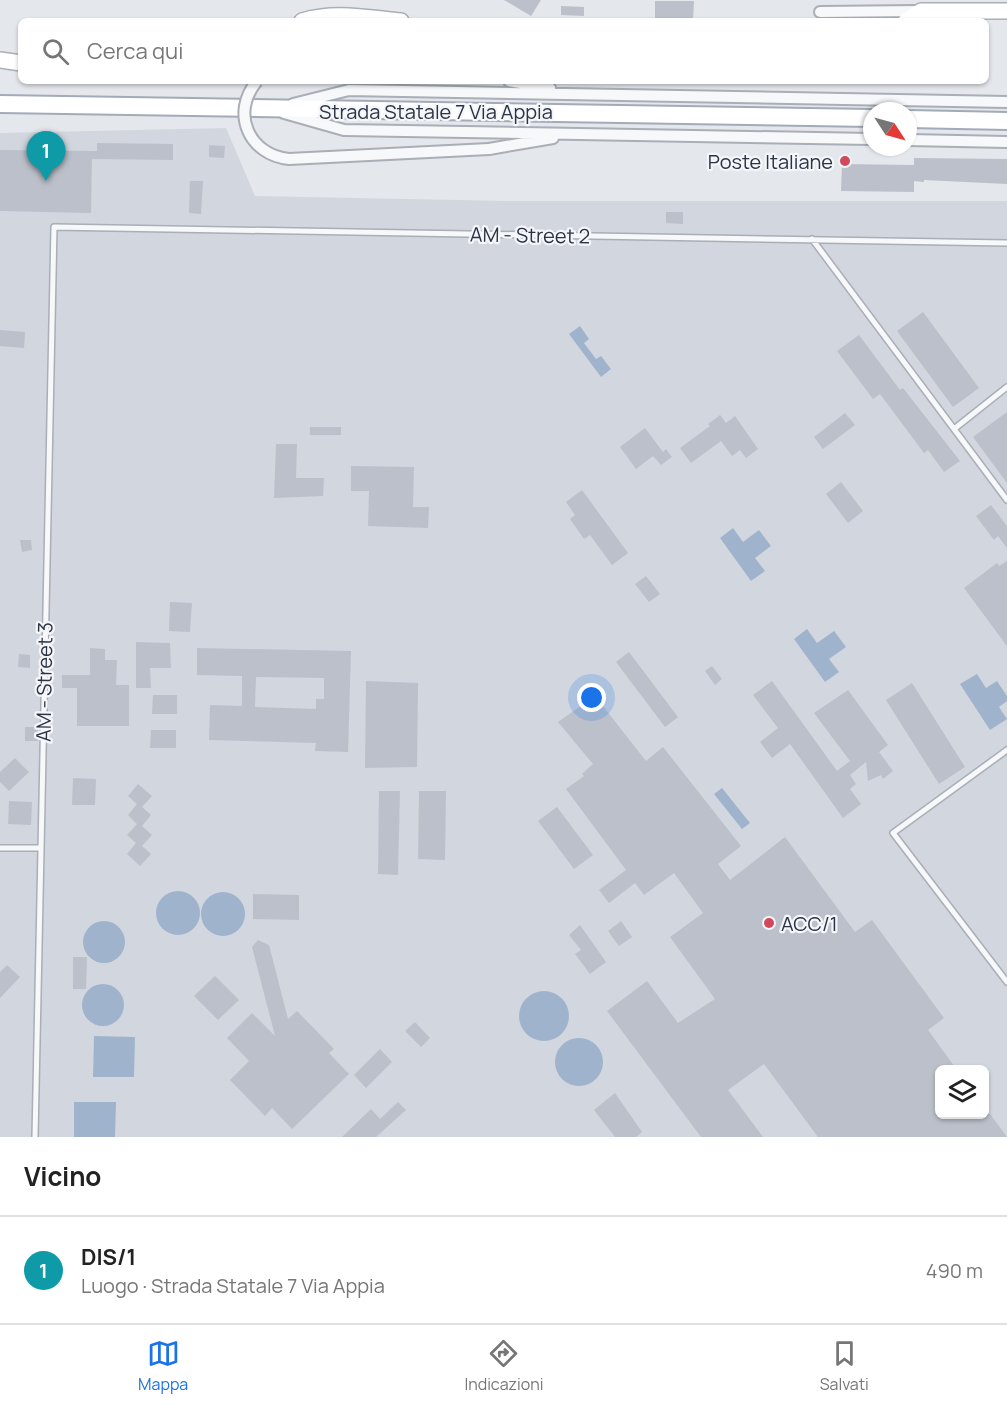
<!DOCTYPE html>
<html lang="it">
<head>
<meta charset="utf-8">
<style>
	body { margin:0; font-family:Manrope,sans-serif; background:#f2f2f2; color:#222 }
	.controls { position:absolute; right:18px; bottom:18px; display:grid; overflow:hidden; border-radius:9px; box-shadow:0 2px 4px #0004 }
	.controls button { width:54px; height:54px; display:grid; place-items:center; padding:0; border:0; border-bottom:2px solid #e0e0e0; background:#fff; color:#222; font:30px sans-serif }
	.compass { position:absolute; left:863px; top:102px; width:54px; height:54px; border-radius:50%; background:#fff; box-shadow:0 2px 4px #0004; rotate:126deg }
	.you { position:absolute; left:592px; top:698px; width:21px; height:21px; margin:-15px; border:4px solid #fff; border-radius:50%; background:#1a73e8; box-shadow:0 0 0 9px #1a73e833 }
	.badge { display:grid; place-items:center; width:39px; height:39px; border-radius:50%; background:#1a73e8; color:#fff; font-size:20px; font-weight:700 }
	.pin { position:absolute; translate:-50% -50px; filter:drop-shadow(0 2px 3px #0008) }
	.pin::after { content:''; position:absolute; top:32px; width:21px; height:18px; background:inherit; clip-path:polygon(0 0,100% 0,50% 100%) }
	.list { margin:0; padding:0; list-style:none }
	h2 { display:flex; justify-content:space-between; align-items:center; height:78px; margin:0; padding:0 24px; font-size:26px }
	h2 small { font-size:20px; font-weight:400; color:#767676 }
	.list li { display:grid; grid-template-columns:39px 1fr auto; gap:18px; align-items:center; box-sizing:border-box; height:108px; padding:0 24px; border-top:2px solid #e0e0e0 }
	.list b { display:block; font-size:22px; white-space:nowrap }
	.list p { margin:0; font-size:20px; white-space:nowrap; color:#767676 }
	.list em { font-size:20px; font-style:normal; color:#767676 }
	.icon { flex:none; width:33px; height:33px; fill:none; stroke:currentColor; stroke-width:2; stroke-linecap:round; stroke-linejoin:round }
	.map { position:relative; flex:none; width:1007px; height:1137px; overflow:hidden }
	.search { position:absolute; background:#fff; box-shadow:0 2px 4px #0004; left:18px; right:18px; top:18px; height:66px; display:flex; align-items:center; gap:15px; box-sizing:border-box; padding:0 21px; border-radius:9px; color:#767676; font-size:22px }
	.sheet { height:186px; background:#fff }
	nav { display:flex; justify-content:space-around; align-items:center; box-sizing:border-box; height:84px; border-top:2px solid #e0e0e0; background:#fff; font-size:16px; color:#767676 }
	nav a { display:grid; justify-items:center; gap:3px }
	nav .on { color:#1a73e8 }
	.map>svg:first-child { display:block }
</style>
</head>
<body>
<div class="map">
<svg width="1007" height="1137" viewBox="0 0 1007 1137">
	<rect width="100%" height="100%" fill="#e4e7ec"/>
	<path fill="#d2d6de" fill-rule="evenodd" d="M226,128L255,196L506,201H1007V1137H0V133ZM940,1070H984V1114H940Z"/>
	<path fill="#9fb4cc" d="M580,326L589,339L584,343L596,359L601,356L611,369L601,377L569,334Z
		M733,528L743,542L759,530L771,546L755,558L765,571L751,581L720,538Z
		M807,629L817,643L834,631L846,647L829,659L839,672L825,682L794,639Z
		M977,674L986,688L997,681L1007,696V701L999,707L1007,719L990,730L960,684Z
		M722,788L750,823L742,829L714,794Z
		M156 913a22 22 0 1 1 44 0a22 22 0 1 1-44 0Z
		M201 914a22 22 0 1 1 44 0a22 22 0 1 1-44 0Z
		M83 942a21 21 0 1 1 42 0a21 21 0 1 1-42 0Z
		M82 1005a21 21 0 1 1 42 0a21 21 0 1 1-42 0Z
		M519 1016a25 25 0 1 1 50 0a25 25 0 1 1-50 0Z
		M94,1036L135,1037L134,1077H93Z
		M555 1062a24 24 0 1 1 48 0a24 24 0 1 1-48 0Z
		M74,1102H116L115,1137H74Z"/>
	<path fill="#bbc0ca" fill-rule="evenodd" d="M504,0H541L531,16Z
		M655,1H694L693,20H655Z
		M561,6L584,7V16L561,15Z
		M97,143L173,144V160L92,159L91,213L0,211V150L97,151Z
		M209,145L225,146L224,158L209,157Z
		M914,158L1007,159V184L924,180V182L914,181V192L841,191L842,164L914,165Z
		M190,181H203L201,214L189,213Z
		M666,212H683V224L666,223Z
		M923,312L979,388L953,407L897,331Z
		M0,330L25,332L24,348L0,346Z
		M859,335L900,390L903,388L960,461L944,472L928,450L924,453L880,394L873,399L837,351Z
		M1007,412V483L973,437Z
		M845,413L855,425L823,449L814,437Z
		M720,415L726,423L735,416L758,449L746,458L740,450L732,456L721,441L691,463L680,448L710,426L708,424Z
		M310,427H341V435H310Z
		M645,428L663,452L666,449L672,457L661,465L653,456L636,469L620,447Z
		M276,444H297L296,478H324L323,496L274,498Z
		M351,466L414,467L413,507H429L428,528L368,526L369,491H351Z
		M841,482L863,511L848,523L826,494Z
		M582,490L628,553L612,565L590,535L584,539L570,519L575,515L566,502Z
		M991,505L1007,526V548L998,536L994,540L976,516Z
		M20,540H31L32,550L22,552Z
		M1007,561V646L964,588L997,563L999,566Z
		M646,576L660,594L649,602L635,584Z
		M170,602L192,603L190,632L169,631Z
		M136,642L170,643L171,668H150L151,688H136Z
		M90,648L105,649V660H117L116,685H129V726H77V688H62V675H90Z
		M197,648L351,651L348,752L315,751L316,743L209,740L210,705L242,706V676L197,675ZM256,677L324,678V699H316V709L255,707Z
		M629,652L678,717L665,727L616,662Z
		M19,654L30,655V668L18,667Z
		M712,666L722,679L715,685L705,671Z
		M366,681L418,683L417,767L365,768Z
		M772,681L837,771L850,761L814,713L848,690L888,745L879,752L893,771L883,779L881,775L868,781L866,762L850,775L856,784L850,789L861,804L843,818L790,744L772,758L760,742L778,728L753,695Z
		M912,683L965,767L939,784L886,700Z
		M153,695H177V714H152Z
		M595,696L646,761L663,747L741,846L718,864L730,880L785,837L855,932L872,920L944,1018L928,1030L957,1070H939V1114H990L1007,1137H818L764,1064L728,1090L763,1137H701L607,1011L647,981L678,1023L715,999L670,937L703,913L674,873L644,895L635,883L609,903L599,890L626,870L566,789L584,776L582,774L593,764L558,722Z
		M25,727H38V741H25Z
		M151,730H176V748H150Z
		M15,758L29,772L9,791L0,782V772Z
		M73,778L96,779L95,805H72Z
		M138,784L152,796L142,807L151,815L142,826L152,835L142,846L151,854L140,866L127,854L136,843L127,835L137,824L128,815L137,804L128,796Z
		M379,791H400L398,875L378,874Z
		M419,791H446L445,860L418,859Z
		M9,801L32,802L31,825L8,824Z
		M557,807L593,855L574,869L538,821Z
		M253,894L299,895V920L253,919Z
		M621,921L632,937L619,946L608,931Z
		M580,925L606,962L590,974L575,954L581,950L569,935Z
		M258,940L269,945L288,1019L297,1011L334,1049L329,1053L349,1074L292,1129L272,1108L265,1116L230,1080L249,1061L227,1038L252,1013L275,1036L252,947Z
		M73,957H87L86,989H73Z
		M7,965L20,977L0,998V972Z
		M215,976L239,1000L218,1020L194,996Z
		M415,1022L430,1038L421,1047L405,1031Z
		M380,1049L392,1062L366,1088L354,1075Z
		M615,1093L642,1132L636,1137H615L594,1110Z
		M398,1102L406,1110L376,1137H342L371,1109L380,1119Z"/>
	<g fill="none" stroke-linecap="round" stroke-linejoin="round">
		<g stroke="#a9aeb7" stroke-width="8">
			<path id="lane" d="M812,239L1007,500
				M954,429L1007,387
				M1007,750L893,833L1007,982
				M0,848H41
				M35,1137L54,227L1007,243"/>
		</g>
		<g stroke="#a9aeb7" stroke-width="14">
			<path id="street" d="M820,12L919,11
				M509,81L550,88
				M293,104L349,90L1007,102
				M284,113L344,130L872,139
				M908,140L1007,142
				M489,149L553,138"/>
		</g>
		<g stroke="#a9aeb7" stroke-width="18">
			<path id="secondary" d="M302,21C334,11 368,18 401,21
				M906,21L921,11H1007
				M0,60L21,63"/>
		</g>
		<g stroke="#a3abb8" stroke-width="20">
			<path id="primary" d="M0,104L872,118
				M908,119L1007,121"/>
		</g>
		<use href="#lane" stroke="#f7f8fa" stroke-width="5"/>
		<use href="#street" stroke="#f7f8fa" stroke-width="10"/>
		<use href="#secondary" stroke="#fff" stroke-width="15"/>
		<use href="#primary" stroke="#fff" stroke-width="16"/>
		<g stroke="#a9aeb7" stroke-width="14" stroke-linecap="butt">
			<path id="street-bridge" d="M257,81C230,113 249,155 289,159L489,149"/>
		</g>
		<use href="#street-bridge" stroke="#f7f8fa" stroke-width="10"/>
	</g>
	<g fill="#d1495b" stroke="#f4f6f9" stroke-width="2">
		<circle cx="845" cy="161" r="6"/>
		<circle cx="769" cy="923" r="6"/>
	</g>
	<g text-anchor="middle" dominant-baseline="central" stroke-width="4.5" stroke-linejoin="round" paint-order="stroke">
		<g font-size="20" fill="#2b3445" stroke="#f4f6f9">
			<text x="436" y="111">Strada Statale 7 Via Appia</text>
			<text transform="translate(530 235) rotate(1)">AM - Street 2</text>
			<text transform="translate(44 682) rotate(-89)">AM - Street 3</text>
		</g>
		<g font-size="20" fill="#2b3445" stroke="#f4f6f9" text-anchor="end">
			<text x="833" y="161">Poste Italiane</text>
			<text x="781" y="923" text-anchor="start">ACC/1</text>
		</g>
	</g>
</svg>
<div class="controls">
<button><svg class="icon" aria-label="layers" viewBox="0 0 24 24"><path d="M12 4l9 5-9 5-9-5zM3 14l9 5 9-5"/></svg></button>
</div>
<svg class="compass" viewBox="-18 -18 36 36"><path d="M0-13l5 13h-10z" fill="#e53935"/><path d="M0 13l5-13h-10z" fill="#767676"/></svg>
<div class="you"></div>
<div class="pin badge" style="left:46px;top:181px;background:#0f9aa8">1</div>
<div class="search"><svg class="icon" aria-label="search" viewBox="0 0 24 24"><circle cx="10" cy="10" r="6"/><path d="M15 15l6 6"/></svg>Cerca qui</div>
</div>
<section class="sheet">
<h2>Vicino<small></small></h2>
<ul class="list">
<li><span class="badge" style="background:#0f9aa8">1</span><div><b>DIS/1</b><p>Luogo · Strada Statale 7 Via Appia</p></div><em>490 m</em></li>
</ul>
</section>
<nav>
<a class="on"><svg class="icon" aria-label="map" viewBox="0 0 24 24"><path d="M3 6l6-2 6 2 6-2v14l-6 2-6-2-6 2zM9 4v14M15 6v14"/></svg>Mappa</a>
<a><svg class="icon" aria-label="directions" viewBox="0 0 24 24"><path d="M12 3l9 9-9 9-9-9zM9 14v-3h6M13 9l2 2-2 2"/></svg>Indicazioni</a>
<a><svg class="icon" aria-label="saved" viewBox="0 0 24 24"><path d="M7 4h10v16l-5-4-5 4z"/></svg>Salvati</a>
</nav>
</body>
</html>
